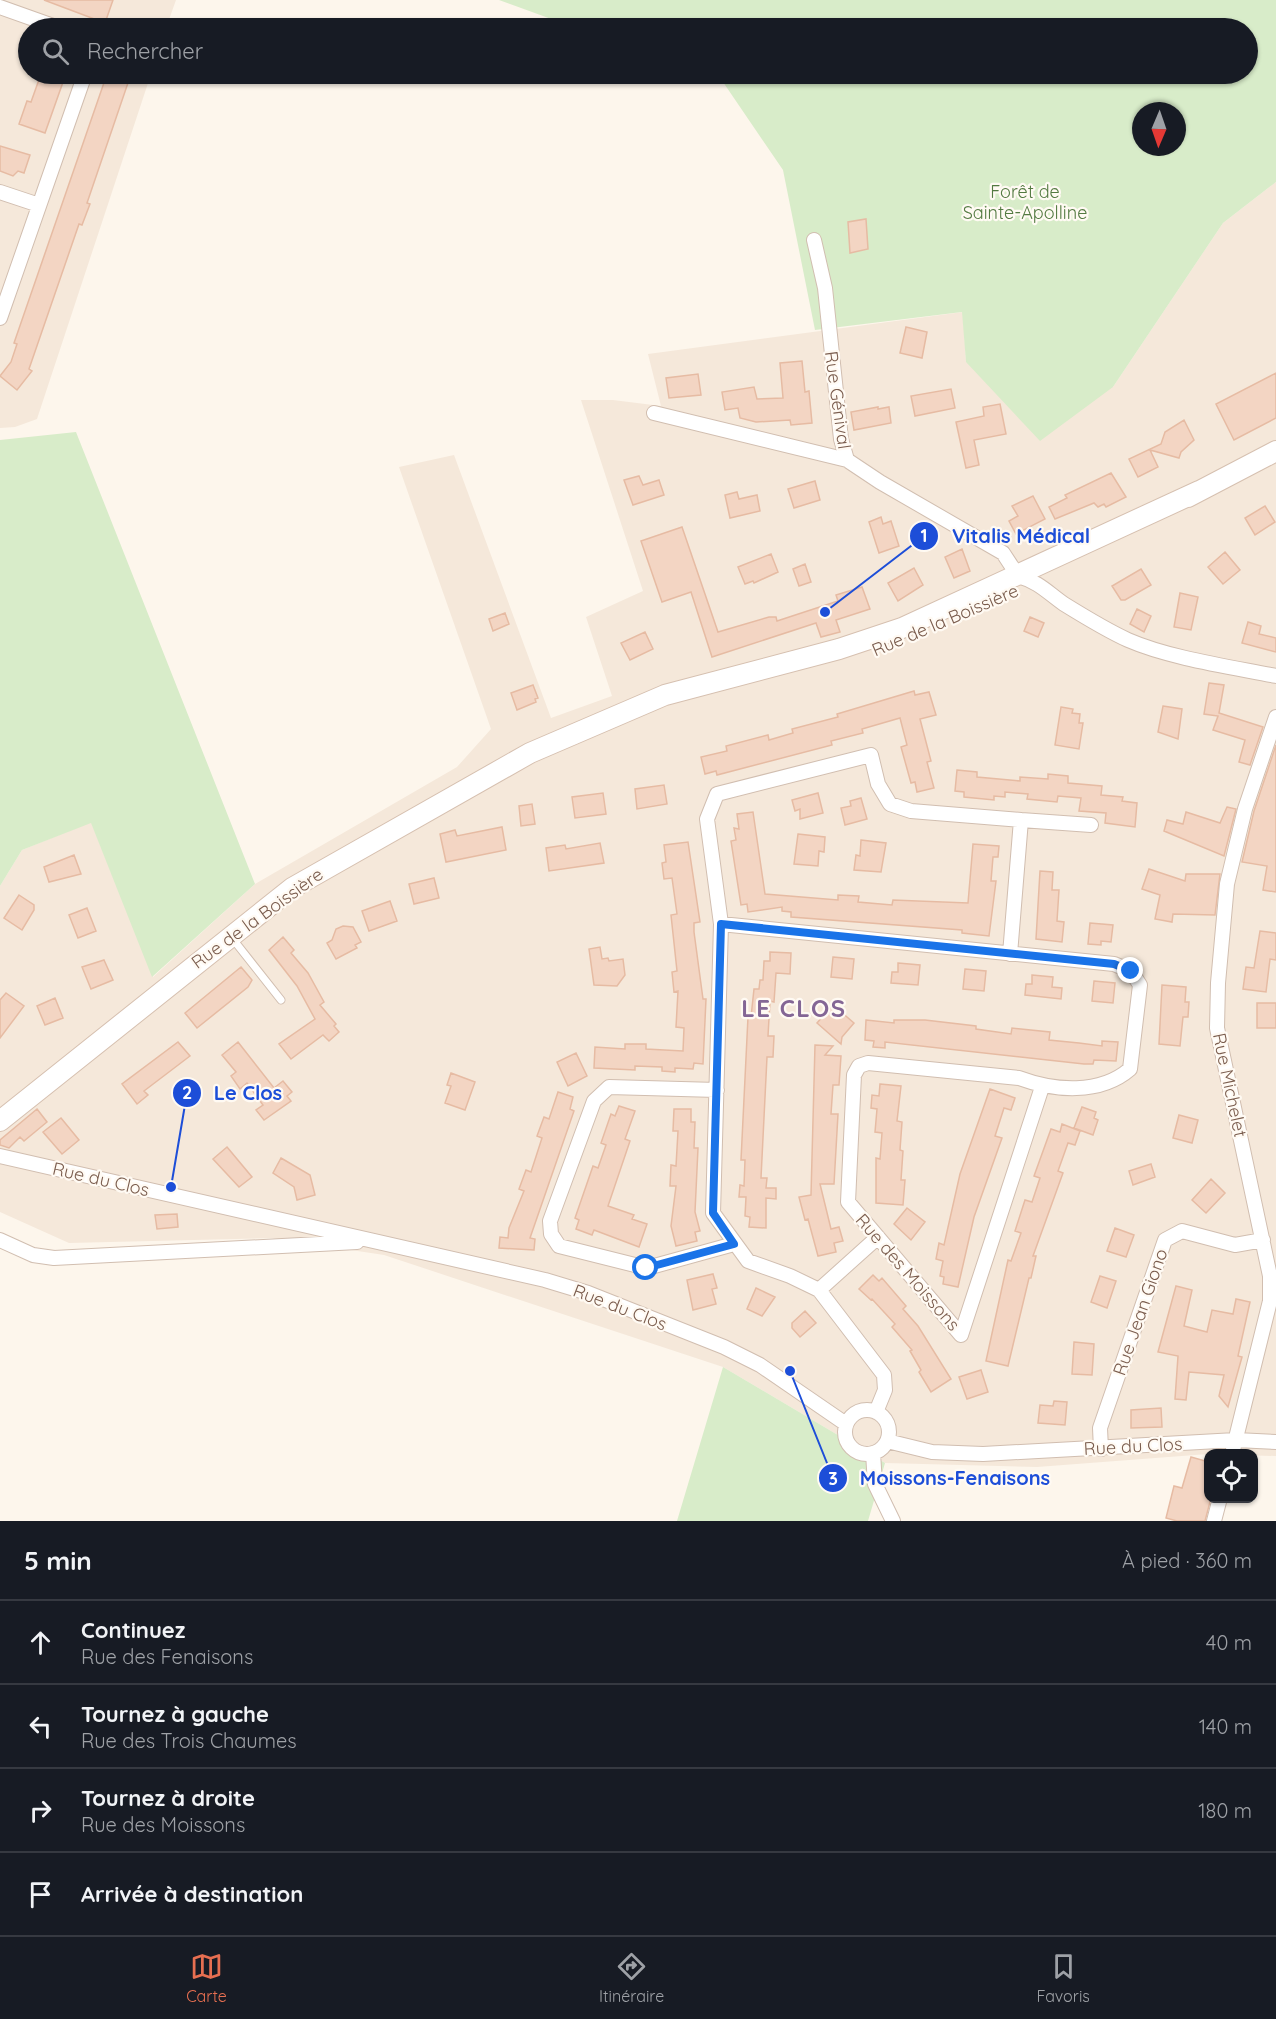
<!DOCTYPE html>
<html lang="fr">
<head>
<meta charset="utf-8">
<style>
	body { margin:0; font-family:Quicksand,sans-serif; background:#20242c; color:#f1f3f6 }
	.controls { position:absolute; right:18px; bottom:18px; display:grid; overflow:hidden; border-radius:12px; box-shadow:0 2px 4px #0004 }
	.controls button { width:54px; height:54px; display:grid; place-items:center; padding:0; border:0; border-bottom:2px solid #363941; background:#171b24; color:#f1f3f6; font:30px sans-serif }
	.compass { position:absolute; left:1132px; top:102px; width:54px; height:54px; border-radius:50%; background:#171b24; box-shadow:0 2px 4px #0004; rotate:182deg }
	.stop { position:absolute; width:18px; height:18px; margin:-14px; border:4px solid #1a73e8; border-radius:50%; background:#fff }
	.stop.end { background:#1a73e8; border-color:#fff; box-shadow:0 2px 6px #0008 }
	.list { margin:0; padding:0; list-style:none }
	h2 { display:flex; justify-content:space-between; align-items:center; height:78px; margin:0; padding:0 24px; font-size:26px }
	h2 small { font-size:20px; font-weight:400; color:#9ea1a6 }
	.list li { display:grid; grid-template-columns:39px 1fr auto; gap:18px; align-items:center; box-sizing:border-box; height:84px; padding:0 24px; border-top:2px solid #363941 }
	.list b { display:block; font-size:22px; white-space:nowrap }
	.list p { margin:0; font-size:20px; white-space:nowrap; color:#9ea1a6 }
	.list em { font-size:20px; font-style:normal; color:#9ea1a6 }
	.icon { flex:none; width:33px; height:33px; fill:none; stroke:currentColor; stroke-width:2; stroke-linecap:round; stroke-linejoin:round }
	.map { position:relative; flex:none; width:1276px; height:1521px; overflow:hidden }
	.search { position:absolute; background:#171b24; box-shadow:0 2px 4px #0004; left:18px; right:18px; top:18px; height:66px; display:flex; align-items:center; gap:15px; box-sizing:border-box; padding:0 21px; border-radius:33px; color:#9ea1a6; font-size:22px }
	.sheet { height:414px; background:#171b24 }
	nav { display:flex; justify-content:space-around; align-items:center; box-sizing:border-box; height:84px; border-top:2px solid #363941; background:#171b24; font-size:16px; color:#9ea1a6 }
	nav a { display:grid; justify-items:center; gap:3px }
	nav .on { color:#e76f51 }
	.map>svg:first-child { display:block }
</style>
</head>
<body>
<div class="map">
<svg width="1276" height="1521" viewBox="0 0 1276 1521">
	<rect width="100%" height="100%" fill="#fdf6ec"/>
	<path fill="#f5e8da" d="M0,0H176L166,28H28V74H151L37,419L15,427L0,428Z
		M1276,182V1456L1208,1454L1037,1467L885,1463L723,1367L384,1255L272,1238L69,1243L0,1212V886L22,850L91,822L153,977L255,884L457,767L491,729L399,467L454,455L551,718L612,696L586,617L643,591L581,400H613L661,406L648,354L963,312L966,362L1113,387L1223,223Z"/>
	<path fill="#d8ecc9" fill-rule="evenodd" d="M499,0H1276V182L1223,223L1113,387L1040,441L966,362L962,312L815,330L783,170L723,82L699,74H1248V28H576ZM1141,111H1177V147H1141Z
		M76,432L255,884L152,977L91,823L22,850L0,886V440Z
		M723,1367L885,1463L868,1521H677Z"/>
	<path fill="#f3d5c3" stroke="#e6bba3" stroke-width="1.5" d="M44,0H113L105,23Z
		M41,74H61L59,80L63,82L45,133L19,124L27,101L31,102Z
		M107,74H131L87,203L90,204L82,225L79,224L29,369L32,371L17,390L0,376L11,362L17,344L14,343Z
		M0,146L30,155L24,173L18,171L13,176L0,171Z
		M866,219L868,249L850,253L848,222Z
		M906,327L927,332L922,358L900,353Z
		M802,361L805,392L809,391L812,423L791,425L790,420L756,422L740,418L738,408L725,410L722,392L754,387L757,399L783,398L780,363Z
		M1276,373V418L1234,440L1216,404Z
		M698,374L701,395L669,398L666,378Z
		M951,389L955,408L915,416L911,396Z
		M1000,404L1006,434L974,440L979,465L966,468L956,422L984,416L983,407Z
		M878,407V409L889,407L891,423L854,430L851,412Z
		M1184,420L1194,440L1181,452L1179,458L1150,450L1158,467L1138,477L1129,459L1161,444L1165,432Z
		M1111,473L1126,497L1106,507L1104,504L1098,507L1094,503L1055,519L1049,507L1067,498L1065,495Z
		M639,476L643,485L659,480L664,495L633,505L624,480Z
		M815,481L820,500L794,508L788,489Z
		M737,492L739,499L757,495L760,511L730,518L725,495Z
		M1033,496L1045,519L1016,534L1009,521L1018,516L1012,506Z
		M1265,506L1275,522L1255,535L1245,518Z
		M881,517L883,524L891,521L899,546L879,553L869,522Z
		M682,527L718,632L769,617H776L777,621L838,601L836,595L862,587L870,609L836,620L840,632L821,637L816,623L712,657L691,592L662,602L641,541Z
		M962,549L970,571L954,578L945,557Z
		M1225,552L1240,570L1223,584L1208,567Z
		M771,554L778,572L754,583L753,581L745,584L738,567Z
		M805,564L811,582L799,586L793,569Z
		M914,568L923,585L898,601L888,583Z
		M1141,569L1151,585L1125,600H1121L1112,586Z
		M1180,593L1198,597L1191,630L1174,627Z
		M1137,609L1151,616L1144,632L1130,624Z
		M505,613L509,624L493,631L489,619Z
		M1030,617L1044,623L1038,637L1024,631Z
		M1248,622L1261,626L1259,634L1276,638V652L1242,643Z
		M645,632L653,649L630,660L621,643Z
		M1209,683L1224,685L1219,713L1263,727L1250,765L1239,762L1245,740L1213,730L1218,716L1204,714Z
		M533,685L538,698L535,699L536,702L517,710L511,693Z
		M914,691L915,695L929,692L936,715L920,719L931,761L927,762L934,788L917,792L915,782L911,783L901,747L907,745L900,718L862,729L863,733L831,741L832,745L717,775L716,771L705,774L701,757L727,751L726,746L768,735L769,740L793,733L792,729L838,717L837,714Z
		M1163,706L1182,709L1178,739L1158,732Z
		M1061,707L1073,709L1072,713L1080,714L1079,723H1083L1079,749L1055,745Z
		M1276,745V892L1263,890L1267,866L1242,862L1254,811Z
		M957,770L977,772V777L1020,781V777L1048,779V774L1068,776V783L1102,786L1101,795L1123,797L1122,801L1137,803L1135,827L1105,823L1106,813L1079,811L1081,798L1058,796L1057,802L1027,799L1028,794L1005,792V797L994,796V800L964,797V792L955,791Z
		M664,785L667,804L637,809L635,789Z
		M603,793L606,814L575,818L572,797Z
		M818,793L823,813L800,819V809L795,811L792,800Z
		M861,798L867,819L845,825L841,808L851,806L850,801Z
		M532,804L535,824L521,826L519,806Z
		M1227,807L1236,809L1224,856L1164,831L1167,820L1183,824L1186,812L1220,823Z
		M753,812L765,894L838,900V895L859,896L858,902L892,905L893,900L968,903L973,844L999,846L998,857H993L991,881H996L989,936L962,933V930L791,917V912L782,911V907L748,912L747,904L741,905L731,841L736,840L734,828L739,829L737,814Z
		M502,827L506,850L446,862L440,834L455,830L457,836Z
		M798,834L825,837L824,852L819,851L818,866L794,864Z
		M861,840L886,843L881,872L854,870L856,855L860,856Z
		M688,842L700,922L694,923V932L703,999H706L703,1064L694,1063L693,1069L675,1068V1072L662,1071V1067L635,1066V1070L594,1068L595,1047L625,1049V1044H646V1049L683,1051L684,1028L676,1027L678,991L674,992L672,972L677,971L671,915L677,914L672,878L664,879L662,863L666,862L664,845Z
		M600,843L604,863L549,871L546,848L565,845L566,849Z
		M74,855L81,874L49,882L44,867Z
		M1149,869L1185,881L1186,874H1220L1215,915L1173,914L1172,922L1155,919L1160,895L1142,889Z
		M1040,871L1053,872L1052,890H1059L1057,921L1064,922L1062,942L1036,939Z
		M434,878L439,898L414,904L409,884Z
		M19,895L34,905V910L22,930L4,918Z
		M390,901L397,921L369,931L362,911Z
		M87,908L96,931L78,938L69,915Z
		M1090,923L1113,925L1111,942L1101,941V945L1088,944Z
		M343,926L353,927L361,942L355,945L357,948L336,959L327,943L332,940L336,929Z
		M1260,931L1276,933V960L1270,959L1266,992L1243,989L1246,967L1254,968Z
		M283,937L294,950L291,953L308,973L324,1002L320,1005L336,1024L334,1026L339,1032L329,1041L323,1035L291,1059L279,1044L315,1019L297,986L269,950Z
		M600,947L602,959L608,958L609,961L623,959L625,975L617,986L594,985L589,949Z
		M770,952L791,953L790,974L776,973L774,1002L770,1001L768,1036H774L773,1057H767L761,1178H767L766,1188H776V1199L766,1198V1228L749,1227L750,1217L745,1216L746,1197H739L740,1185L744,1186L745,1160H741L748,1017H751L754,989H759L760,980H763L764,961H770Z
		M833,957L854,959L852,979L831,977Z
		M104,960L113,980L91,989L82,967Z
		M898,963L920,965L918,985L891,983L892,972H898Z
		M241,967L252,980L248,987L197,1028L185,1013Z
		M965,969L986,971L984,991L963,989Z
		M1032,975L1053,977L1052,987L1062,988L1061,999L1025,995L1026,984H1032Z
		M1094,981L1115,983L1113,1003L1092,1001Z
		M1162,985L1186,987L1185,1002H1189L1188,1017H1183L1180,1046L1159,1044Z
		M6,993L24,1006L0,1038V1000Z
		M55,998L63,1018L45,1025L37,1006Z
		M1257,1003H1276V1028H1257Z
		M833,1005L854,1023L842,1037L841,1044L817,1023Z
		M866,1020L894,1023V1020H925L976,1026V1029L1011,1034L1012,1028L1050,1032L1049,1040L1079,1043L1102,1046V1041L1118,1042L1116,1061L1094,1060L1093,1064H1084L885,1042V1048L873,1047L874,1041L865,1040Z
		M178,1042L190,1056L144,1091L148,1095L137,1104L122,1084Z
		M238,1042L274,1088L283,1081L292,1092L287,1096L291,1101L264,1120L256,1110L263,1105L247,1083L240,1089L231,1076L236,1072L222,1055Z
		M815,1045L833,1046L825,1055L841,1056L839,1085H833L831,1114H838L834,1184H820L831,1229L839,1227L843,1241L834,1243L836,1252L818,1256L808,1219L805,1220L799,1197L811,1195Z
		M576,1053L587,1076L568,1086L557,1062Z
		M451,1073L475,1082L465,1110L445,1103L451,1086L447,1085Z
		M880,1084L901,1086L897,1121L902,1122L900,1150L903,1151L901,1180H905L903,1205L876,1203V1158L880,1159L882,1133L875,1132L877,1109L871,1108L872,1095L879,1096Z
		M990,1089L1015,1098L1011,1110L1004,1108L995,1136L1002,1138L974,1217L958,1287L943,1284L944,1277L940,1276L943,1261L936,1259L939,1243L944,1245L960,1174Z
		M558,1092L573,1097L570,1109L574,1111L530,1238L535,1239L534,1250L499,1248L500,1237L508,1238L509,1228L524,1191L519,1189L526,1170L531,1172L542,1138L537,1136L544,1117L549,1119Z
		M619,1106L635,1111L625,1139L630,1141L608,1206L634,1215L632,1219L647,1224L639,1247L594,1230L592,1235L576,1229L579,1220L575,1218L593,1166L598,1168L606,1145L601,1143L611,1114L615,1116Z
		M1082,1107L1096,1112L1094,1118L1098,1120L1093,1135L1074,1128Z
		M37,1109L47,1122L24,1141L20,1137L9,1148L0,1145V1140Z
		M674,1109H691V1122H695L694,1148H698L695,1212L700,1231L695,1232L697,1241L676,1246L671,1226L676,1186H670L671,1165L676,1166L678,1131H673Z
		M1179,1115L1198,1120L1192,1143L1173,1138Z
		M61,1118L79,1140L62,1154L43,1132Z
		M1062,1124L1080,1131L1075,1145L1068,1143L1058,1171L1063,1173L1033,1256H1036L1031,1278H1029L1008,1366L986,1361L1008,1260L1011,1261L1021,1233L1015,1231L1025,1200L1032,1202L1040,1178L1034,1176L1051,1129L1060,1132Z
		M227,1147L252,1177L239,1187L213,1159Z
		M281,1158L310,1175L315,1195L297,1200L294,1187L273,1173Z
		M1151,1164L1155,1177L1133,1185L1129,1171Z
		M1211,1179L1225,1193L1206,1213L1192,1200Z
		M907,1208L925,1222L911,1240L894,1224Z
		M177,1214L178,1227L157,1229L155,1215Z
		M1115,1228L1134,1235L1126,1257L1107,1251Z
		M713,1274L717,1288L712,1289L716,1304L693,1310L687,1280Z
		M873,1275L879,1281L882,1278L906,1306L903,1309L918,1326L951,1379L931,1392L919,1372L921,1370L910,1351L912,1350L892,1327L895,1324L872,1299L871,1300L859,1289Z
		M1100,1276L1116,1281L1107,1308L1091,1302Z
		M1176,1286L1192,1290L1184,1326L1207,1332L1212,1310L1233,1314L1236,1299L1250,1302L1238,1356L1242,1357L1228,1407L1219,1396L1224,1375L1189,1372L1186,1400L1175,1399L1178,1356L1158,1352Z
		M756,1288L775,1297L762,1316L747,1309Z
		M805,1311L816,1323L800,1337L792,1328V1323Z
		M1074,1342L1094,1344L1092,1375L1072,1374Z
		M981,1370L988,1392L967,1399L959,1377Z
		M1054,1401L1067,1402L1065,1425L1038,1423L1040,1405L1053,1406Z
		M1161,1408L1162,1427L1131,1428V1410Z
		M1191,1457L1209,1462L1211,1498L1205,1521H1177L1166,1518L1174,1486L1182,1488Z"/>
	<g fill="none" stroke-linecap="round" stroke-linejoin="round">
		<g stroke="#d1beb0" stroke-width="9">
			<path id="lane" d="M232,938L281,1000"/>
		</g>
		<g stroke="#d1beb0" stroke-width="16">
			<path id="street" d="M0,7L59,28
				M0,192L39,205
				M814,240L825,288L841,439L847,460L880,482L1003,553L1018,576C1039,582 1047,592 1064,604C1085,617 1106,630 1128,640C1169,658 1231,667 1276,676
				M0,318L85,74
				M654,413L847,460
				M1021,820L1091,825
				M721,924L1114,964L1131,971L1140,985L1130,1069C1100,1095 1054,1091 1019,1078L868,1063L859,1066L854,1075L848,1202L961,1335L1042,1087
				M717,1090L609,1087L594,1101L550,1221L551,1234L559,1246L647,1268L734,1244
				M0,1156L545,1280L588,1293L724,1347L760,1365L846,1424
				M0,1240L33,1255L54,1258L357,1242
				M819,1290L878,1237
				M845 1432a22 22 0 1 1 44 0a22 22 0 1 1-44 0Z
				M876,1412L885,1390L884,1375L819,1290L790,1276L748,1261L713,1213L721,924L707,819L717,794L871,755L878,784L890,804L911,811L1021,820L1010,954
				M887,1441L932,1452L983,1454L1236,1440L1276,1442
				M1101,1449L1100,1428L1165,1240L1182,1231L1235,1245L1263,1240
				M873,1453L875,1484L893,1521
				M1232,1454L1270,1301V1276L1217,1028L1218,983L1227,884L1245,809L1276,717
				M1214,1521L1220,1498"/>
		</g>
		<g stroke="#d6c0b0" stroke-width="22">
			<path id="secondary" d="M1188,497L1276,451
				M0,1121L292,888L530,753L665,695L839,649L902,628L1199,491"/>
		</g>
		<use href="#lane" stroke="#fff" stroke-width="7"/>
		<use href="#street" stroke="#fff" stroke-width="14"/>
		<use href="#secondary" stroke="#fff" stroke-width="20"/>
	</g>
	<g fill="none" stroke-linecap="round" stroke-linejoin="round">
		<path stroke="#1a73e8" stroke-width="8" d="M646,1268L734,1244L713,1213L721,924L1114,964L1131,971"/>
	</g>
	<g text-anchor="middle" dominant-baseline="central" stroke-width="4.5" stroke-linejoin="round" paint-order="stroke">
		<g font-size="18" fill="#537a41" stroke="#fffaf3">
			<text x="1025" y="191">Forêt de<tspan x="1025" dy="21">Sainte-Apolline</tspan></text>
		</g>
		<g font-size="18" fill="#7a5c4d" stroke="#fffaf3">
			<text transform="translate(838 400) rotate(82)">Rue Génival</text>
			<text transform="translate(945 620) rotate(-23)">Rue de la Boissière</text>
			<text transform="translate(257 918) rotate(-36)">Rue de la Boissière</text>
			<text transform="translate(1230 1085) rotate(78)">Rue Michelet</text>
			<text transform="translate(101 1179) rotate(13)">Rue du Clos</text>
			<text transform="translate(908 1272) rotate(49)">Rue des Moissons</text>
			<text transform="translate(620 1307) rotate(21)">Rue du Clos</text>
			<text transform="translate(1140 1312) rotate(-71)">Rue Jean Giono</text>
			<text transform="translate(1133 1446) rotate(-3)">Rue du Clos</text>
		</g>
		<g font-size="24" font-weight="bold" letter-spacing="1.5" fill="#846695" stroke="#fffaf3">
			<text x="794" y="1008">LE CLOS</text>
		</g>
	</g>
	<path fill="none" stroke="#1d4ed8" stroke-width="2" d="M825 612L924 536M171 1187L187 1093M790 1371L833 1478"/>
	<g fill="#1d4ed8" stroke="#fffaf3" stroke-width="2">
		<circle cx="825" cy="612" r="6"/>
		<circle cx="171" cy="1187" r="6"/>
		<circle cx="790" cy="1371" r="6"/>
		<circle cx="924" cy="536" r="15"/>
		<circle cx="187" cy="1093" r="15"/>
		<circle cx="833" cy="1478" r="15"/>
	</g>
	<g font-size="18" text-anchor="middle" font-weight="bold" fill="#fff">
		<text x="924" y="542">1</text>
		<text x="187" y="1099">2</text>
		<text x="833" y="1485">3</text>
	</g>
	<g font-size="20" text-anchor="middle" font-weight="bold" fill="#1d4ed8" stroke="#fffaf3" stroke-width="4.5" stroke-linejoin="round" paint-order="stroke">
		<text x="1021" y="543">Vitalis Médical</text>
		<text x="248" y="1100">Le Clos</text>
		<text x="955" y="1485">Moissons-Fenaisons</text>
	</g>
</svg>
<div class="controls">
<button><svg class="icon" aria-label="locate" viewBox="0 0 24 24"><circle cx="12" cy="12" r="6"/><path d="M12 2v4M12 18v4M2 12h4M18 12h4"/></svg></button>
</div>
<svg class="compass" viewBox="-18 -18 36 36"><path d="M0-13l5 13h-10z" fill="#e53935"/><path d="M0 13l5-13h-10z" fill="#9ea1a6"/></svg>
<div class="stop" style="left:646px;top:1268px"></div>
<div class="stop end" style="left:1131px;top:971px"></div>
<div class="search"><svg class="icon" aria-label="search" viewBox="0 0 24 24"><circle cx="10" cy="10" r="6"/><path d="M15 15l6 6"/></svg>Rechercher</div>
</div>
<section class="sheet">
<h2>5 min<small>À pied · 360 m</small></h2>
<ul class="list">
<li><svg class="icon" aria-label="ahead" viewBox="0 0 24 24"><path d="M12 20V5M6 11l6-6 6 6"/></svg><div><b>Continuez</b><p>Rue des Fenaisons</p></div><em>40 m</em></li>
<li><svg class="icon" aria-label="left" viewBox="0 0 24 24"><path d="M17 20v-9H6M10 6l-5 5 5 5"/></svg><div><b>Tournez à gauche</b><p>Rue des Trois Chaumes</p></div><em>140 m</em></li>
<li><svg class="icon" aria-label="right" viewBox="0 0 24 24"><path d="M7 20v-9h11M14 6l5 5-5 5"/></svg><div><b>Tournez à droite</b><p>Rue des Moissons</p></div><em>180 m</em></li>
<li><svg class="icon" aria-label="arrive" viewBox="0 0 24 24"><path d="M6 21V4h12l-3 4 3 4H6"/></svg><div><b>Arrivée à destination</b></div></li>
</ul>
</section>
<nav>
<a class="on"><svg class="icon" aria-label="map" viewBox="0 0 24 24"><path d="M3 6l6-2 6 2 6-2v14l-6 2-6-2-6 2zM9 4v14M15 6v14"/></svg>Carte</a>
<a><svg class="icon" aria-label="directions" viewBox="0 0 24 24"><path d="M12 3l9 9-9 9-9-9zM9 14v-3h6M13 9l2 2-2 2"/></svg>Itinéraire</a>
<a><svg class="icon" aria-label="saved" viewBox="0 0 24 24"><path d="M7 4h10v16l-5-4-5 4z"/></svg>Favoris</a>
</nav>
</body>
</html>
